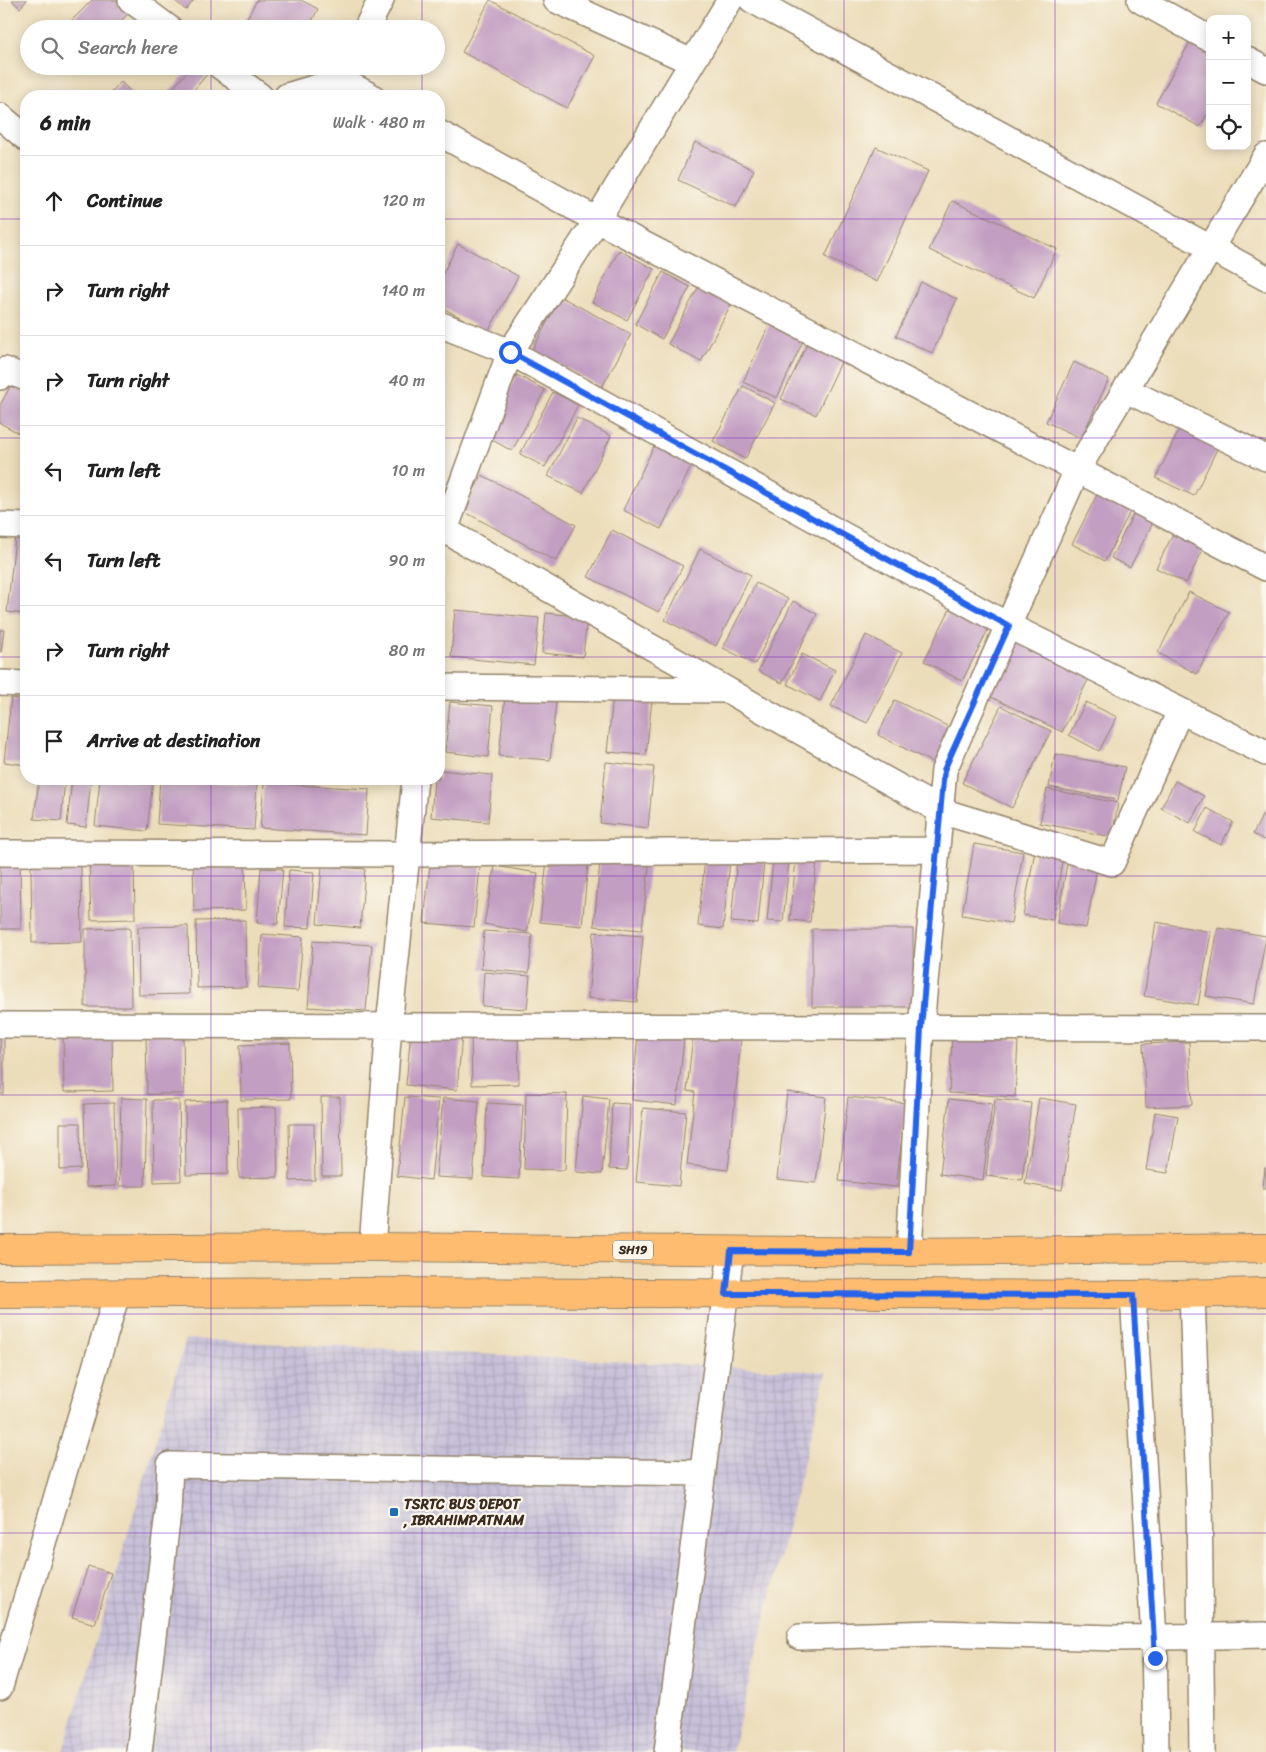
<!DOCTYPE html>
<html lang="en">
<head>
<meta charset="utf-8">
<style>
	body { margin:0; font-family:Sriracha,sans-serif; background:#f6f6f6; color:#222 }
	.controls { position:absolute; right:15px; top:15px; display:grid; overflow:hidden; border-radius:10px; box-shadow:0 2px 12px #0003 }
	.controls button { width:45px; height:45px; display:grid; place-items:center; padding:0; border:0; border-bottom:1px solid #e0e0e0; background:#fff; color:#222; font:25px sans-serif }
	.stop { position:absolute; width:15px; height:15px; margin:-11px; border:4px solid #2563eb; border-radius:50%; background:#fff }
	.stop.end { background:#2563eb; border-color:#fff; box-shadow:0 1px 5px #0008 }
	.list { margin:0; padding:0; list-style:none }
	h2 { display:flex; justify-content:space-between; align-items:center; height:65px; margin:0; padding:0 20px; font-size:21px }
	h2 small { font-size:16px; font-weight:400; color:#767676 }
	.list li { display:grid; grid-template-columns:32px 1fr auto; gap:15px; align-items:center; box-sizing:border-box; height:90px; padding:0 20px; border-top:1px solid #e0e0e0 }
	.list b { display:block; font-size:19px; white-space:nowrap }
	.list em { font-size:16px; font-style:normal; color:#767676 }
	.icon { flex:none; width:28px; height:28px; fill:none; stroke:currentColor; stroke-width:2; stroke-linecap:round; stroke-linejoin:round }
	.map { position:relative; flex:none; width:1266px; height:1752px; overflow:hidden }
	.search { position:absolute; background:#fff; box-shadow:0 2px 12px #0003; left:20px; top:20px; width:425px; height:55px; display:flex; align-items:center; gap:12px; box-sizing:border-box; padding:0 18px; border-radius:28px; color:#767676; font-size:19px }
	.panel { position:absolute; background:#fff; box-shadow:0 2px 12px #0003; left:20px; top:90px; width:425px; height:695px; border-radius:20px }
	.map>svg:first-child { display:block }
</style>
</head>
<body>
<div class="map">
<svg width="1266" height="1752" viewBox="0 0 1266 1752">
	<defs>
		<pattern id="industrial-grid" width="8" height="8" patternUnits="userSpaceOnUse" patternTransform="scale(1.25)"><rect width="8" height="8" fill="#c7c0d9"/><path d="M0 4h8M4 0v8" fill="none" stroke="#aca5ba"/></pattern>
	</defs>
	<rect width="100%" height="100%" fill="#fbf7ec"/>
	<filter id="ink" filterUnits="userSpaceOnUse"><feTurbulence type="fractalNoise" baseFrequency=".02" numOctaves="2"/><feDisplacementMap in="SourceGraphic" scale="10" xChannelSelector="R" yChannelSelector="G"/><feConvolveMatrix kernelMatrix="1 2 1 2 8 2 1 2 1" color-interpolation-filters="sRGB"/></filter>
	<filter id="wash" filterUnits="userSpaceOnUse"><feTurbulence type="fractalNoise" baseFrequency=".0096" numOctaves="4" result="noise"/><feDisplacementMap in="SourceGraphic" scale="20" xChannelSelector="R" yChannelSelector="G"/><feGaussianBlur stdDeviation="1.12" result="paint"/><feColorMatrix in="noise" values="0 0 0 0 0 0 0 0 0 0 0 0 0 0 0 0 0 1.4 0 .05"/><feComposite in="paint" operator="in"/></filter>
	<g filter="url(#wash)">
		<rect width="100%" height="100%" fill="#ecddba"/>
		<path fill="url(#industrial-grid)" d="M186,1339L826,1372L732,1752H63Z"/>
		<g id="blocks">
			<path fill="#c29ec2" d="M12,0H27L20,8Z
				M92,0H119L131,11L113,29H63Z
				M174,0H194L186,10Z
				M257,0H301L318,9L308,29H255L244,23Z
				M490,0L595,56L567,108L462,52Z
				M1190,42L1210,53V109L1200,127L1156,103Z
				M192,66H200L208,73L189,96H166Z
				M121,82L135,96H107Z
				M695,142L754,170L736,207L678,180Z
				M876,147L928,171L877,282L825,257Z
				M952,201L1057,249L1034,298L929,250Z
				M458,244L518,276L488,332L439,306V281Z
				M619,250L654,269L627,320L592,302Z
				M663,272L690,287L662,339L635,324Z
				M921,282L957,299L932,353L896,336Z
				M699,286L731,304L701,362L668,344Z
				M561,297L631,334L602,387L532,350Z
				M770,323L804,339L777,398L743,382Z
				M807,344L842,360L816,415L781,399Z
				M1074,362L1109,379L1081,438L1046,422Z
				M517,375L545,390L512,451L485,436Z
				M15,378L26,384V437L0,423V405Z
				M743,386L775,403L745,459L713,441Z
				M553,392L578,405L545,467L520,454Z
				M577,418L611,436L583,493L548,476Z
				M1182,424L1220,443L1194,496L1156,478Z
				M655,444L693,463L661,529L623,510Z
				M482,475L576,525L556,561L463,511Z
				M1100,489L1133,506L1105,561L1072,544Z
				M1137,507L1156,517L1130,567L1111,558Z
				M1177,526L1207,542L1186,583L1156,568Z
				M612,530L683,566L659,612L588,577Z
				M15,538L26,539V614L7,612Z
				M700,549L751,575L716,646L665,620Z
				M756,583L788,599L755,664L723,648Z
				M1189,592L1229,612L1197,674L1158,653Z
				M793,601L817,614L782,683L758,671Z
				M952,605L991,624L962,681L924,661Z
				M455,610L539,618L534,665L451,657Z
				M546,613L587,617L583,657L542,653Z
				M0,630H4L1,652H0Z
				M866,635L902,653L867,723L831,706Z
				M1016,639L1090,676L1062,732L987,695Z
				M802,654L835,670L820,701L787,684Z
				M505,697L556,702L550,760L499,756Z
				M613,697L652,700L646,755L607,752Z
				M11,698L26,700V765L4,762Z
				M895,700L955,730L937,765L878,735Z
				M450,702L493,706L488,757L445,752Z
				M1086,702L1117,717L1099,751L1069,735Z
				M1001,706L1051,731L1012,808L962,783Z
				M1055,754L1125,767L1118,800L1049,787Z
				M606,762L654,767L648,828L600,823Z
				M439,770L492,775L488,822L431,817L434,779H439Z
				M39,779H65L61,821L34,819Z
				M72,779H91L86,827L67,825Z
				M100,779L153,780L147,831L95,826Z
				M160,779L257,785L254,830L157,824Z
				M1175,781L1204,796L1190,823L1161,808Z
				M264,783L369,789L366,835L260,828Z
				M1047,789L1118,803L1112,837L1040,823Z
				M1207,808L1233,822L1221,845L1195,832Z
				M1266,808V841L1253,834Z
				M974,844L1023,852L1011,923L962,915Z
				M1035,851L1063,855L1053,920L1023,915Z
				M245,856L246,910L194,911L193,857Z
				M20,857L21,929H0V858Z
				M1068,858L1098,863L1086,928L1057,923Z
				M134,859L135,919L91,920L89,860Z
				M705,859L730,861L723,929L698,926Z
				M737,859L764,862L758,924L731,922Z
				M547,860L588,864L582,926L540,922Z
				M773,860L789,861L783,922L767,921Z
				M796,860L817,861L810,922L790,920Z
				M600,861L649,866L642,930L594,926Z
				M430,863L480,867L474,927L424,923Z
				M81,865L82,942L32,943L31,866Z
				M322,866L365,869L360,928L317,924Z
				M495,866L538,873L527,932L484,924Z
				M261,868L283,869L278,924L257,923Z
				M289,870L314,872L310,928L285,927Z
				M245,920L246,987L197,988L196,921Z
				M1156,922L1211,932L1198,1005L1144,996Z
				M188,926L189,994L139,995L138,927Z
				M130,928L131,1007H85V929Z
				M1218,928L1266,936L1254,1004L1206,996Z
				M812,929H913V1007H812Z
				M484,931L532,934L529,973L481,969Z
				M594,932L643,936L637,1002L588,998Z
				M262,934L303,937L298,991L258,988Z
				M313,941L372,945L366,1011L308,1007Z
				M484,972L530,976L527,1009L482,1006Z
				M411,1030L462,1035L457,1090L406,1085Z
				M112,1031L113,1091L64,1092L63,1032Z
				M146,1031H183L184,1094H147Z
				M471,1031H518L519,1084L472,1085Z
				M638,1034L684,1038L677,1105L632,1100Z
				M693,1034L741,1039L728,1170L687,1165L695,1092L687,1091Z
				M0,1037H4V1094H0Z
				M952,1037L1018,1040L1015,1097L949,1093Z
				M1189,1042L1192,1105L1146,1107L1143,1044Z
				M290,1043L291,1099L241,1100L240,1045Z
				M787,1092L826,1097L816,1183L777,1179Z
				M526,1093L567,1094L565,1170L524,1169Z
				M583,1096L609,1099L602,1174L576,1172Z
				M321,1097H340L341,1176H322Z
				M405,1097L439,1099L431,1180L397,1176Z
				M848,1097L906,1103L896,1187L839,1181Z
				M121,1098L147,1099L145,1186H119Z
				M443,1098L479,1101L473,1179L436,1177Z
				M1039,1098L1076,1104L1062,1190L1025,1184Z
				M949,1099L992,1104L983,1180L940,1174Z
				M995,1099L1031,1103L1022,1180L986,1176Z
				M153,1100H179L181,1181L154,1182Z
				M227,1100L228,1174L186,1175L185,1102Z
				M114,1103L116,1186L86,1187L84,1104Z
				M487,1103L523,1105L519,1179L484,1177Z
				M612,1103L630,1104L627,1170L609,1169Z
				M276,1107L278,1177L239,1178L238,1108Z
				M643,1108L686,1112L679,1186L636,1182Z
				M1155,1112L1178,1116L1168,1173L1146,1170Z
				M60,1123H80L81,1169L60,1170Z
				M289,1124H314L315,1180L290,1181Z
				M1265,1168H1266V1188H1263Z
				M88,1566L111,1573L95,1624L72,1617Z"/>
		</g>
	</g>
	<g filter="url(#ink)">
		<use href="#blocks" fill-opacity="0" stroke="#94846c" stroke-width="1"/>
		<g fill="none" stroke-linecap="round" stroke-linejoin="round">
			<g stroke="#94846c" stroke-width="28">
				<path id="minor" d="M131,0L170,29
					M556,0L692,62
					M752,0L1266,278
					M1140,0L1210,39
					M366,29L381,0
					M1247,60L1266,70
					M220,66L260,96
					M287,96L341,80L371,96
					M0,116L26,138
					M439,133L597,220L1266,568
					M439,324L510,352L1009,626L1266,753
					M0,377L5,370L26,378
					M1126,390L1266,458
					M0,525L26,526
					M439,527L941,811L1112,863L1180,711
					M439,535L445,530L510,352L597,220L730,0
					M0,683L26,684
					M439,687L726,690
					M0,853L407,854L937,850
					M0,1025L1266,1028
					M372,1247L389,1026L415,779
					M909,1252L921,1028L944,770L1077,470L1266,156
					M1192,1294L1199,1493L1202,1752
					M1133,1295L1154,1638L1156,1752
					M800,1637L936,1633L1116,1638L1266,1635
					M0,1687L117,1294
					M139,1752L168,1513L170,1465L703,1473
					M667,1752L731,1251"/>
			</g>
			<g stroke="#94846c" stroke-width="30">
				<path id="primary" d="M0,1249L372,1247L909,1252L1266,1248
					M0,1294L365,1292L1133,1295L1266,1292"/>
			</g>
			<use href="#minor" stroke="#fff" stroke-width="25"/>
			<use href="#primary" stroke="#fdbc70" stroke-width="28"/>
		</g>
	</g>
	<g fill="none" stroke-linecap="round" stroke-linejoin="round" filter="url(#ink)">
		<path stroke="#2563eb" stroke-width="6" d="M510,352L1009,626L944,770L921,1028L909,1252L731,1251L726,1294L1133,1295L1155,1658"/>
	</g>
	<path fill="none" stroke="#7b2cbf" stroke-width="1" stroke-opacity="0.55" d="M211,0V29M422,0V29M633,0V1752M844,0V1752M1055,0V1752M211,66V96M422,66V96M0,219H26M439,219H1266M0,438H26M439,438H1266M0,657H26M439,657H1266M211,779V1752M422,779V1752M0,876H1266M0,1095H1266M0,1314H1266M0,1533H1266"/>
	<rect fill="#1f6fb2" stroke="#fbf7ec" stroke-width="2" x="389" y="1507" width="10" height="10" rx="2.5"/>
	<g text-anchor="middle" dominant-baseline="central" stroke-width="4.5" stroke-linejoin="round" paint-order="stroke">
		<rect fill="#fbf7ec" stroke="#75685c" stroke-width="1" x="613" y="1240.5" width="40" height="19" rx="4"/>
		<g font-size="12" font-weight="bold" fill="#3b2a1e">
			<text x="633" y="1250">SH19</text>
		</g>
		<g font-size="14" font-weight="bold" fill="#3b2a1e" stroke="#fbf7ec" text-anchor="start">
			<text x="404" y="1504">TSRTC BUS DEPOT<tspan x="404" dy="16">, IBRAHIMPATNAM</tspan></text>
		</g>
	</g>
</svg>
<div class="controls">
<button>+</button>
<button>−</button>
<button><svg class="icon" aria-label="locate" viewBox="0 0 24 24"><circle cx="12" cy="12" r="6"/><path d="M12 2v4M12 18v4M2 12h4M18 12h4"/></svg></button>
</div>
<div class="stop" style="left:510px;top:352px"></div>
<div class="stop end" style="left:1155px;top:1658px"></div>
<div class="search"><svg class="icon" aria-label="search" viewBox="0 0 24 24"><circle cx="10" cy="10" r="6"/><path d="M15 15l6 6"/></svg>Search here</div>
<section class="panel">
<h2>6 min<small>Walk · 480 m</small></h2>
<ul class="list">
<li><svg class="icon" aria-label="ahead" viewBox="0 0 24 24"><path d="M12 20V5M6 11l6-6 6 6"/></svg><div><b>Continue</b></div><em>120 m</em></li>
<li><svg class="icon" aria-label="right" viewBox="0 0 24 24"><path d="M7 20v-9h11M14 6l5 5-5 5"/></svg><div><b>Turn right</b></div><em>140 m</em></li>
<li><svg class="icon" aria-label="right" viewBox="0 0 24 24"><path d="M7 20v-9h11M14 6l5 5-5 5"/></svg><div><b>Turn right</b></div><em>40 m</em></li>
<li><svg class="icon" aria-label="left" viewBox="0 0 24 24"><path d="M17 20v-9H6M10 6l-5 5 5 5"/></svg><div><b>Turn left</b></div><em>10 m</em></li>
<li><svg class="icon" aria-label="left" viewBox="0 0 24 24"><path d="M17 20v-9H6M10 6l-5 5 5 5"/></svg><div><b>Turn left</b></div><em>90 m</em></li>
<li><svg class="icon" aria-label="right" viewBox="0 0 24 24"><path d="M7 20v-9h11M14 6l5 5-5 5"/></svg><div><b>Turn right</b></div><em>80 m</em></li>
<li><svg class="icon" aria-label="arrive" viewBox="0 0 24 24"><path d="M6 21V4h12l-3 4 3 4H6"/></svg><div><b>Arrive at destination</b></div></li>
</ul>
</section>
</div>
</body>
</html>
